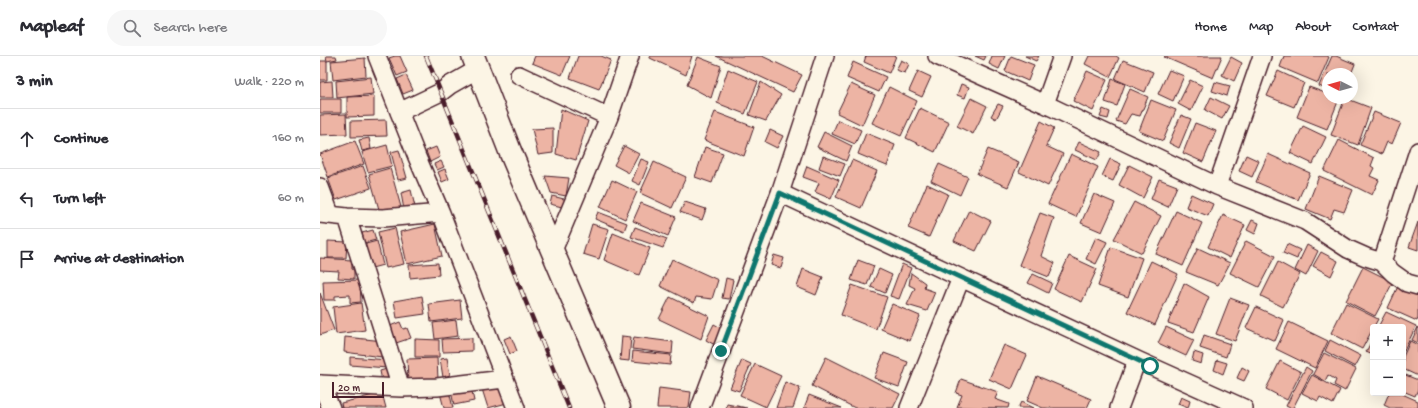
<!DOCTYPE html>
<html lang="en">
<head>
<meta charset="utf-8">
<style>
	body { margin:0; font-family:"Gochi Hand",sans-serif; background:#f7f7f7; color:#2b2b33 }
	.controls { position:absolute; right:12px; bottom:12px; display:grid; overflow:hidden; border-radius:4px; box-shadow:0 4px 16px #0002 }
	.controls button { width:36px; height:36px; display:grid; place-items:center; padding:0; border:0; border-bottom:1px solid #e1e1e2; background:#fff; color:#2b2b33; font:20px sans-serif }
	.compass { position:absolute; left:1002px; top:12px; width:36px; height:36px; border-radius:50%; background:#fff; box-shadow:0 4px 16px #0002; rotate:276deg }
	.scale { position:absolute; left:12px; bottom:10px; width:52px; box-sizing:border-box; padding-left:4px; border:2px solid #4a1f2b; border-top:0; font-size:11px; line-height:14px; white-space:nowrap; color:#4a1f2b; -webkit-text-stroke:3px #fcf5e5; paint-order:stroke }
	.stop { position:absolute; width:12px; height:12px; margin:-9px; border:3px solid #0f766e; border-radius:50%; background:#fff }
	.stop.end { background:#0f766e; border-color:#fff; box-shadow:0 1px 4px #0008 }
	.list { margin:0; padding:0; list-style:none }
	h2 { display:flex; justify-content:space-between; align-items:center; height:52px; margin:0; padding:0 16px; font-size:17px }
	h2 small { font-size:13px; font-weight:400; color:#7c7c81 }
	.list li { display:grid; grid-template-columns:26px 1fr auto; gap:12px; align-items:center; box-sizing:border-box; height:60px; padding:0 16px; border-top:1px solid #e1e1e2 }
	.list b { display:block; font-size:15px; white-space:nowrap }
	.list em { font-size:13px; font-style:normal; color:#7c7c81 }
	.icon { flex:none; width:22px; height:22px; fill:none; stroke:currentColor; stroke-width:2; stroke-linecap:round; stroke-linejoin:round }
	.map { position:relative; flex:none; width:1098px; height:352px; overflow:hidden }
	header { display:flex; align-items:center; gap:24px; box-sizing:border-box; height:56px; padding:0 20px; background:#fff; border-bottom:1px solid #e1e1e2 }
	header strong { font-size:19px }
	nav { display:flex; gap:22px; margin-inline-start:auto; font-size:14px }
	.search { width:280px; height:36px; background:#f7f7f7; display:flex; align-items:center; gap:10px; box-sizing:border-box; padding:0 14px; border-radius:22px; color:#7c7c81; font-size:15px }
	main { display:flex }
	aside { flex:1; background:#fff }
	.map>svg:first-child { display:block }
</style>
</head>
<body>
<header>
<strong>Mapleaf</strong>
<div class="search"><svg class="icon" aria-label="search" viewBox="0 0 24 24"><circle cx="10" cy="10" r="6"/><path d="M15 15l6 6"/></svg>Search here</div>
<nav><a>Home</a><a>Map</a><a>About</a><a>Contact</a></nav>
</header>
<main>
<aside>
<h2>3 min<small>Walk · 220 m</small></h2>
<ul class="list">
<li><svg class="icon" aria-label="ahead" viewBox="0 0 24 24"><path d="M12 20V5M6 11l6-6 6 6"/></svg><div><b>Continue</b></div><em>160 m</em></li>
<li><svg class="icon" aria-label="left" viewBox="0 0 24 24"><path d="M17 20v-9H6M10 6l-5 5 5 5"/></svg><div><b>Turn left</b></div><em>60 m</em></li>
<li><svg class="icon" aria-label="arrive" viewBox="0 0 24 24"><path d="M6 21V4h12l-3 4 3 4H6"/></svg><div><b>Arrive at destination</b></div></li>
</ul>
</aside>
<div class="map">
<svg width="1098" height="352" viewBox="0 0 1098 352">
	<rect width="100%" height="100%" fill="#fcf5e5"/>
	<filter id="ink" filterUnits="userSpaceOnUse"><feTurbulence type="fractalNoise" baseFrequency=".025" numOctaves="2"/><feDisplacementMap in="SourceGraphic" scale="8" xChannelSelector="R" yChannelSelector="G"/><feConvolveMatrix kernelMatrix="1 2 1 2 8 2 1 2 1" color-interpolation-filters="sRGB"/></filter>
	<g filter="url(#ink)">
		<path fill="#edb4a4" stroke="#4a1f2b" d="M6,0H16L17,3L7,5Z
			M75,0H80L87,16L77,20L69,2Z
			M215,0H250L242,19L212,7Z
			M258,0H281L291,4L279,33L250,22Z
			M330,0H372L366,19L330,2Z
			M396,0H442L482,19L473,36Z
			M546,0H576L569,17L544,6Z
			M655,0H666L664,4Z
			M672,0H685L679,13L669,8Z
			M691,0L714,9L708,25L685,15Z
			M705,0H719L716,5Z
			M769,0H796L799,2L790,21L765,8Z
			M845,0H902L893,22L844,1Z
			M964,0H1007L1009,1L998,27L960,11Z
			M1012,0H1016L1035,8L1031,18H1008V34L999,30Z
			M378,1L401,10L391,42L367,29Z
			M911,1L922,7L914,25L902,19Z
			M45,2L46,20L13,24L11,5Z
			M581,4L589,8L585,17L576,14Z
			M803,4L833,16L825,36L795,23Z
			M0,5H7V24H0Z
			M533,6L566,21L559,36L527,22Z
			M408,13L438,26L425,58L397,47Z
			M849,14L864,20L853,45L838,38Z
			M598,15L611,21L602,41L589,35Z
			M767,15L787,24L773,55L753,45Z
			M958,15L984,27L974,51L947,40Z
			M86,19L93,34L83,38L77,23Z
			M51,21L53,38L17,42L16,25Z
			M792,23L805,28L797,50L785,46Z
			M870,24L883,30L871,55L858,48Z
			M12,25L13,41H0V26Z
			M441,26L461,39L446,65L429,59Z
			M895,26L910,30L907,40L892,35Z
			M531,28L555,39L542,69L517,57Z
			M641,28L649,31L645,42L637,39Z
			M569,31L597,45L581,80L552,67Z
			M989,31L1008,38V42L1019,43L1007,73L977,61Z
			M810,33L828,41L820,60L811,58L805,68L796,65Z
			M54,40V60L27,61V41Z
			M891,41L909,50L902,63L885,54Z
			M651,42L667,50L653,78L637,70Z
			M1025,42L1051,52L1038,89L1011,79Z
			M0,43H21V57H0Z
			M831,44L856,54L843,85L819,75Z
			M678,48L683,50L676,63L671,60Z
			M600,52L629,66L615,96L586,82Z
			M241,53L268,65L256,104L236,98Z
			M783,53L790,56L788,63L780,61Z
			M395,56L434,71L424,100L384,84Z
			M1054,56L1081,67L1072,88L1067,86L1062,98L1040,89Z
			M26,58L27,78L0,79V59Z
			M861,59L871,63L859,92L849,87Z
			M66,64L67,80L31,81V65Z
			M518,64L541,74L535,88L512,78Z
			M721,65L734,72L726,90L743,98L728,130L699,116Z
			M875,67L896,75L883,106L863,97Z
			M983,70L1006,81L993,108L970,97Z
			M233,72V97L218,99L212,73Z
			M450,74L463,80L457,92L445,86Z
			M504,76L532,90L526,105L497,91Z
			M546,77L575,89L567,110L538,98Z
			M49,82L51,93L42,95L39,84Z
			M1019,84L1054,102L1051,110L1054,112L1050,120L1059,124L1052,139L1004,115Z
			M35,85L44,108L8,121L0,98Z
			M759,86L781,96L777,104L755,94Z
			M67,89L72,110L48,116L42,96Z
			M304,90L319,98L309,117L294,109Z
			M116,91L120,101L110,106L106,95Z
			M385,91L403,97L392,127L375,121Z
			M668,93L699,106L688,131L657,118Z
			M79,94L87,122L78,124L71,96Z
			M751,98L778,111L756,161L728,148Z
			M948,98L990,117L978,144L936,126Z
			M926,99L939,105L932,121L919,115Z
			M503,100L525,108L520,120L499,112Z
			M321,103L329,106L320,129L312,125Z
			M790,103L801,108L793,125L782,120Z
			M532,104L557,115L541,152L516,141Z
			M121,105L124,111L117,114L114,108Z
			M334,106L366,121L352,152L320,137Z
			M619,108L648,121L640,139L611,125Z
			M809,109L833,121L823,142L799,129Z
			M43,110L51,132L16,144L8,122Z
			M487,110L519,124L511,143L495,136L499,127L483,121Z
			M70,112L81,151L60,157L49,118Z
			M125,113L129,123L122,126L118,116Z
			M225,120L249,122L246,140L231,137Z
			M999,120L1033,134L1024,156L1014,153L1010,163L986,153Z
			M839,123L857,130L848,151L831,143Z
			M292,124L317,136L305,163L280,151Z
			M607,128L628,138L609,181L588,172Z
			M91,134L95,151L84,154L81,137Z
			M774,138L795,147L782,176L761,167Z
			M871,138L893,148L888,160L866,151Z
			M232,140L248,144L246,152L230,148Z
			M365,146L386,153L382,164L360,156Z
			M814,146L841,160L822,197L794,183Z
			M321,147L356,161L348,180L313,165Z
			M649,154L671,165L656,195L634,185Z
			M856,155L882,167L863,210L836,198Z
			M278,156L307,167L304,175L275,163Z
			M720,157L734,162L721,200L735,207L729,221L699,209Z
			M903,159L925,169L910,202L888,191Z
			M932,164L939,167L935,178L927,174Z
			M1098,166V194L1089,191Z
			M115,168L122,200L87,208L80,176Z
			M272,168L289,173L279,203L263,198Z
			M315,171L347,183L343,192L311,181Z
			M75,172L84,208L66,212L58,176Z
			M53,174L56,184L44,187L42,177Z
			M293,177L330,192L319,219L284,204Z
			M776,181L787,186L776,208L766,203Z
			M8,185L27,186L26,202H8Z
			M57,185L63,209L48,213L42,189Z
			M926,185L955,200L939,231L910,217Z
			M967,188L980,194L977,203L963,197Z
			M987,189L998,195L986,220L975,214Z
			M791,191L822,202L808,241L778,230Z
			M878,192L910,207L898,229L866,216Z
			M1001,196L1018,205L1011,220L993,210Z
			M454,199L464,202L461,212L451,209Z
			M749,200L777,213L762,246L734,233Z
			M0,202L32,204V213L34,214V223L18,222L19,215L0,214Z
			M352,203L398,224L392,243L376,241L374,247L340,230Z
			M538,204L554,210L547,229L531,224Z
			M831,205L858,218L835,269L807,256Z
			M958,206L980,218L963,251L941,240Z
			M118,207L119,219L90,222L89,209Z
			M582,208L591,212L579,243L570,240Z
			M1043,211L1073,226L1055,260L1026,245Z
			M483,213L503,221L496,239L477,231Z
			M559,213L572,219L565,237L551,231Z
			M591,217L605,227L604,232L615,236L607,255L587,249L595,232L589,229Z
			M713,218L732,227L728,237L708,227Z
			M406,222L413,224L409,243L402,242Z
			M40,224L41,246L30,247V239L15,240V244H4L3,225Z
			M864,227L889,241L874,276L848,267Z
			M1079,228L1098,237V262L1097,265L1068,252Z
			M532,229L567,241L556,273L521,259Z
			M0,237L14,274L0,279Z
			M102,240L105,258L77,262L74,245Z
			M350,241L389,260L381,283L339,263Z
			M910,242L929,249L915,285L896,278Z
			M140,244L142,262L111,266L109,248Z
			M41,247L45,274L16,278L13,251Z
			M1026,247L1058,263L1042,293L1011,277Z
			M572,248L600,260L590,285L561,273Z
			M936,251L964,264L955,285L926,272Z
			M1066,256L1096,270L1083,297V271H1058Z
			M136,264L138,280L115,283L113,267Z
			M80,266L83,273L87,272L91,282L76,287L70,270Z
			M969,266L1008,285L995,312L956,293Z
			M394,268L401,272L395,289L386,284Z
			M846,271L874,284L866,300L838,287Z
			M1098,271V287L1092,284Z
			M884,279L910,288L906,301L880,292Z
			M191,280L197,295L190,298L184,283Z
			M302,280L311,281L309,305L300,304Z
			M25,281L64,285L62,301L24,296Z
			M314,281L353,286L352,298L312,293Z
			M152,282V295L123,296L122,283Z
			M1053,282V299L1046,296Z
			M95,283L119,284V301H95Z
			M1010,284L1041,300L1035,311L1005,295Z
			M1090,285L1098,289V320L1083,313V301Z
			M684,289L707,299L692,333L669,323Z
			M313,295L351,299L350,309L312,305Z
			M874,296L883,299L881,308L872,305Z
			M564,297L588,306L579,331L554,322Z
			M1004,297L1036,313L1025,335L1014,329L1016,324L1008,319L1005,325L993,318Z
			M30,301L68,304L67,312L30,309Z
			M506,301L580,338L573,352H535L492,330Z
			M117,302L118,323L88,324L87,303Z
			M127,302L130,319L123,321L120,303Z
			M422,304L431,308L419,335L410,332Z
			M897,304L907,307L903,318L894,314Z
			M960,305L981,316L967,344L946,333Z
			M435,308L461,320L446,351L420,339Z
			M922,311L929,315L924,325L917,322Z
			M986,311L992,315L973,352H970L966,350Z
			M70,312L73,322L62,325L60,315Z
			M1083,318L1098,324V333L1095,340L1083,335Z
			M992,319L1020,334L1013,348L1000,341L998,345L982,337Z
			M717,320L771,343L767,352H723L707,345Z
			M641,323L678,336L675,343L689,348L688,352L637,351L642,339L636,337Z
			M465,326L480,332L473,352H456Z
			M181,327L187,347L168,352L162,333Z
			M151,331L154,345L134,349L131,335Z
			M339,332L371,336L369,352H337Z
			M129,335L133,352H124L120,337Z
			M62,337L66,352H22L21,347Z
			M1069,337H1080L1098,345V352H1070L1064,349Z
			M489,339L522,352H484Z
			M861,341L870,345L868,352L858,348Z
			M701,346L713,352H698Z
			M407,348L427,352H406Z"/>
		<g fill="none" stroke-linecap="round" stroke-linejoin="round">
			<g stroke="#4a1f2b" stroke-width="20">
				<path id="minor" d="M57,0L97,101L121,157L196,352
					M617,0L725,48L897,130L985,165L1028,193L1046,201L1062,206L1073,217L1087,227L1098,230
					M199,19L289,61L232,197
					M725,48L742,0
					M79,56L121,36L130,29L158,13
					M289,61L310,0
					M897,130L942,0
					M0,131L10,158
					M460,137L641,222L589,352
					M0,158L27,161L63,162L121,157
					M27,161L81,332
					M1062,206L1098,95
					M641,222L817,304L799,352
					M817,304L924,352
					M0,328L81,332L117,331L184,323
					M1,328L11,352
					M380,352L460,137L505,0"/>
			</g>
			<g stroke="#4a1f2b" stroke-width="25">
				<path id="secondary" d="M153,0L190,95L299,352"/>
			</g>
			<use href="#minor" stroke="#fcf5e5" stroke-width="17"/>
			<use href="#secondary" stroke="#fcf5e5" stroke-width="22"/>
			<g stroke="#4a1f2b" stroke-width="4.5">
				<path id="rail" d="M106,0L249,352"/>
			</g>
			<use href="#rail" stroke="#fcf5e5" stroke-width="3" stroke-dasharray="9" stroke-linecap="butt"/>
		</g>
	</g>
	<g fill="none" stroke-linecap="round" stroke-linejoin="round" filter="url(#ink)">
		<path stroke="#0f766e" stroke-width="5" d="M401,295L460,137L830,310"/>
	</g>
</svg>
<div class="controls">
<button>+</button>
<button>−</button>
</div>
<svg class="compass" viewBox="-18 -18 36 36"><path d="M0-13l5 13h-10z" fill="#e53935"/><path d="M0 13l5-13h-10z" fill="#7c7c81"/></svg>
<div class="scale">20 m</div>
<div class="stop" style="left:830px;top:310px"></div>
<div class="stop end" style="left:401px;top:295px"></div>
</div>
</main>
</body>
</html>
